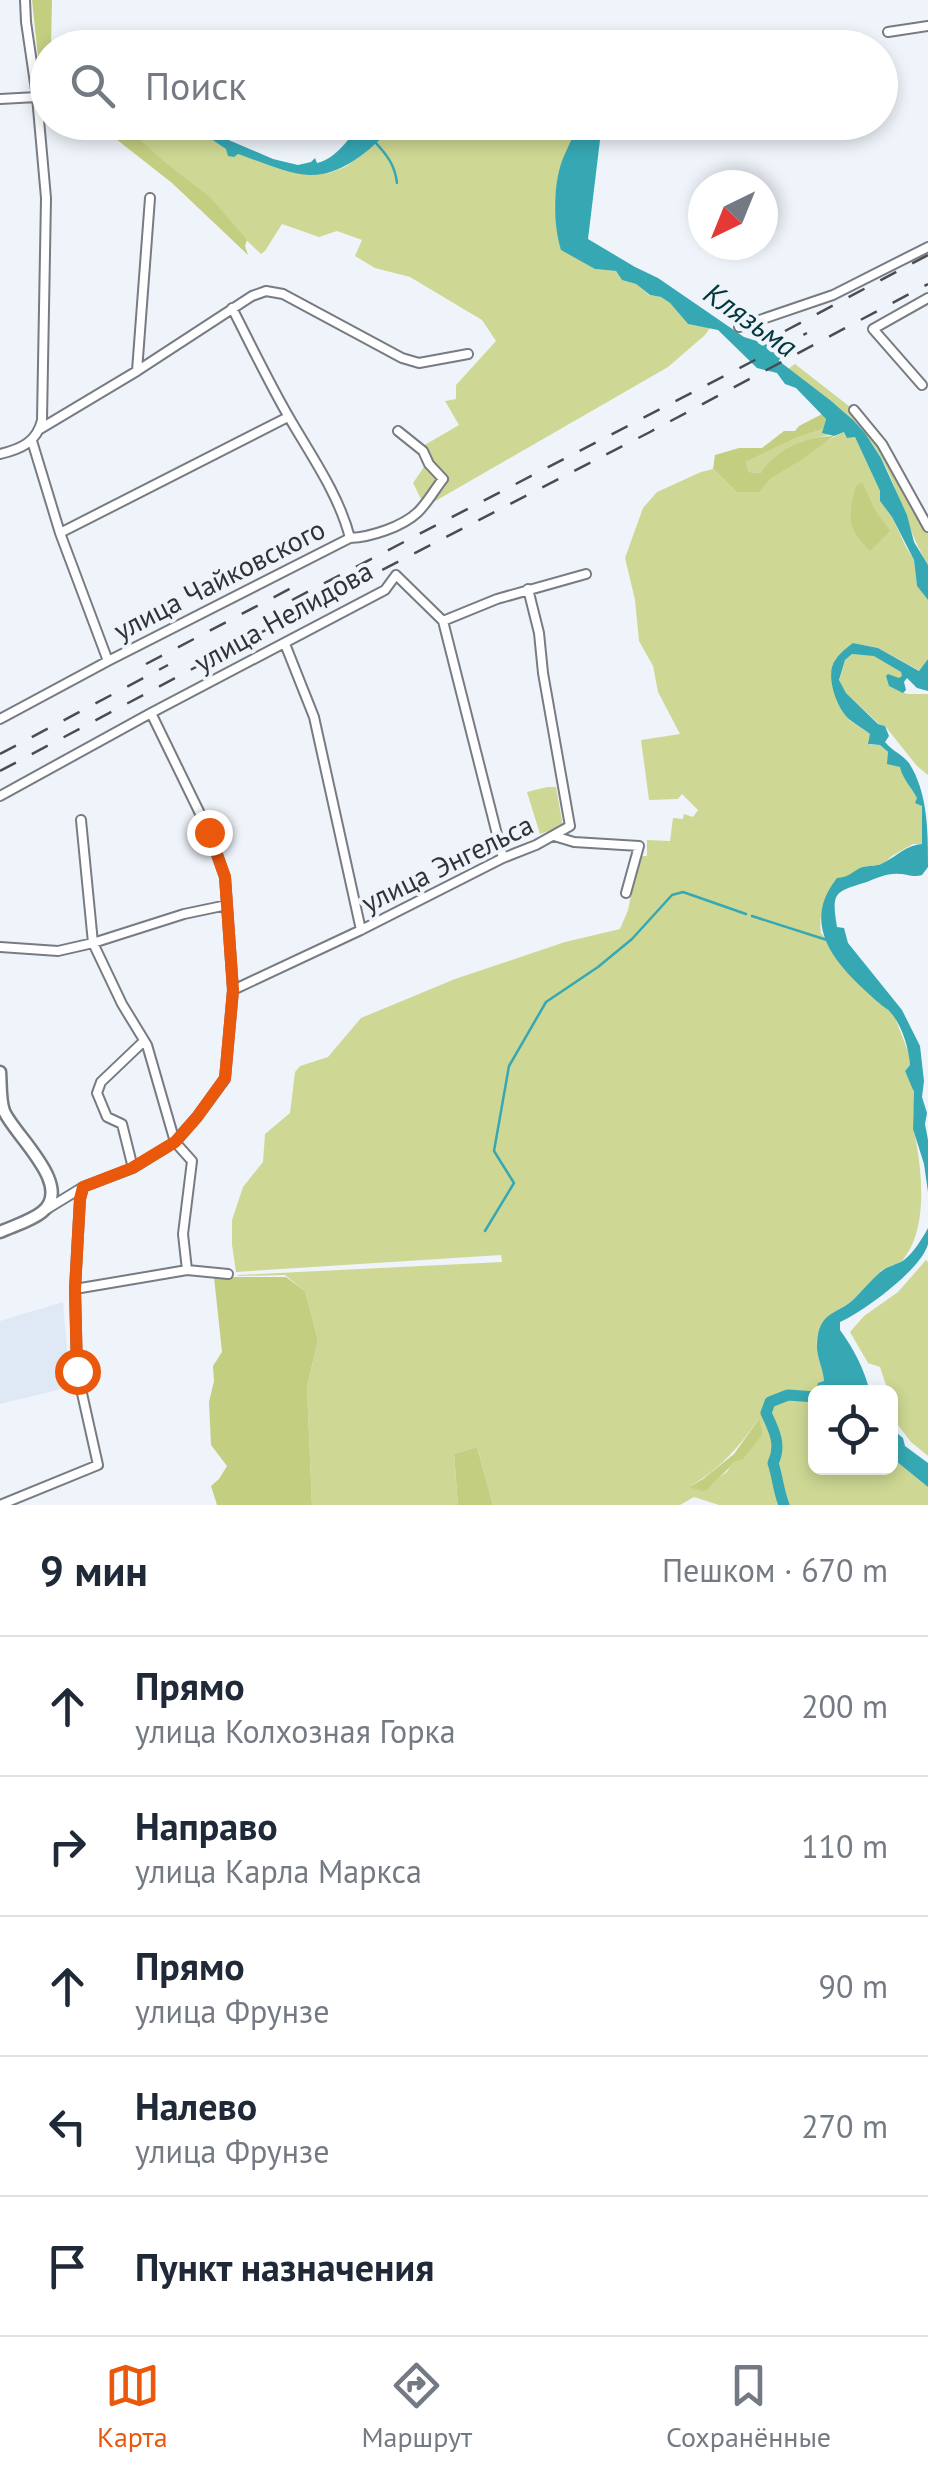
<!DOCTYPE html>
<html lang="ru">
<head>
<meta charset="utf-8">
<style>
	body { margin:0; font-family:"PT Sans",sans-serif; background:#f2f2f3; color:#1f2937 }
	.controls { position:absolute; right:30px; bottom:30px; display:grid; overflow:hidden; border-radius:15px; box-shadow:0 5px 15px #0003 }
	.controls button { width:90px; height:90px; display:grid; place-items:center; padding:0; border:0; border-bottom:2px solid #e0e1e3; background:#fff; color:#1f2937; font:50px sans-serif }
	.compass { position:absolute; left:688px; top:170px; width:90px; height:90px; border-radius:50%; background:#fff; box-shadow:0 5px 15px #0003; rotate:223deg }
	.stop { position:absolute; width:30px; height:30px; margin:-22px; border:8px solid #ea580c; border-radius:50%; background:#fff }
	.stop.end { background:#ea580c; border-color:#fff; box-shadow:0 2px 10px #0008 }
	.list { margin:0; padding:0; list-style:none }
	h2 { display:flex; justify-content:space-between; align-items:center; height:130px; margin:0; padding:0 40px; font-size:42px }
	h2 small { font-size:32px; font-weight:400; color:#747a83 }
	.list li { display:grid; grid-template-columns:65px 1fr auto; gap:30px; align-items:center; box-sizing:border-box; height:140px; padding:0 40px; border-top:2px solid #e0e1e3 }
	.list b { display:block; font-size:38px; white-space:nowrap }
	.list p { margin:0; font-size:32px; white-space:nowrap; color:#747a83 }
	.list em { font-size:32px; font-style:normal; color:#747a83 }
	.icon { flex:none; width:55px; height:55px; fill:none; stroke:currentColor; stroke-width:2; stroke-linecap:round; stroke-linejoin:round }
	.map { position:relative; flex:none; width:928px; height:1505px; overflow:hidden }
	.search { position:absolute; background:#fff; box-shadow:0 5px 15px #0003; left:30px; right:30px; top:30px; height:110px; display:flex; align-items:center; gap:25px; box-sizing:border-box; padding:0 35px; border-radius:55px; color:#747a83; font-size:38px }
	.sheet { height:830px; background:#fff }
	nav { display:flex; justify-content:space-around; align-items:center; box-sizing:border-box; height:140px; border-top:2px solid #e0e1e3; background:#fff; font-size:28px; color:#747a83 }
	nav a { display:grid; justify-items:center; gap:5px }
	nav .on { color:#ea580c }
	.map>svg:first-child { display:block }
</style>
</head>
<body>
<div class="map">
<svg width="928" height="1505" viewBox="0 0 928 1505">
	<rect width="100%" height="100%" fill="#eff4fb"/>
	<path fill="#dfe8f5" d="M63,1302L70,1387L0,1404V1321Z"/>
	<path fill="#ced894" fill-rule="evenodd" d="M169,122L172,125L173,123C198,123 215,146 238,154L329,173L345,167L358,158L383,138L397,123H578C570,148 545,199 559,224C568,240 583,255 595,269L616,271L622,280L636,284L649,295L661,297L670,303L688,324L710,328L705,335L668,367L425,507L413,483L428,461L423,446L459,425L445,401L456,399V385L496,341L482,320L410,277L375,268L355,256L362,240L337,231L319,237L282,224L265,251L261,254L136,136L110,123Z
		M795,364L854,410L882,444L928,530V565C907,531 900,491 880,456C859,418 822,394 788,369Z
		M823,429V433L830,435C805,439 774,450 762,473L749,472L746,462L796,438Z
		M844,432L855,437L880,491V501L892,517L906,547L914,560L917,586L928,600V659L920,671L878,648L853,643L832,666L849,720L870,734V745H880C896,758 913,784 921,804C925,815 923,832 922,844H913L892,856L883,864L863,867L850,877L833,883C826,900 818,913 821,933L879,1003L894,1015L909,1054L910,1065L905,1071C908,1077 913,1086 914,1093C916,1105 911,1118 914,1131C923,1173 928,1231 902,1261C896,1265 887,1266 881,1271C879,1273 879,1276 877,1278C871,1285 862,1292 854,1299C842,1310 829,1310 820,1329C811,1347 823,1363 824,1381L812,1394L798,1395L815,1401L816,1468H890L891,1457L928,1487V1505H719L694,1497L680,1505H493L477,1447L454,1454L458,1505H312L307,1387L318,1340L305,1291L285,1275L238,1276V1275L502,1262L501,1255L236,1272L232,1245V1220L243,1187L263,1162L265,1134L290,1113L295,1072L300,1066L328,1057L361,1018L455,979L565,942L620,929L628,910L639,856H647V840L670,841L673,818L683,819L684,814L693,817L698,810L682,794L678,799L649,800L641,740L680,734L658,692L653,666L639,641L635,600L625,558L643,508L657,492L701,472L713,469L737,492C757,484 777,475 796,463C812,453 826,439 844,432ZM758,1420L763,1434L733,1461L727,1472L713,1481L690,1486C719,1470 739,1447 758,1420Z
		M852,654L874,655L901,672L903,676L889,686L907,694H928V775L917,766L885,726L879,724L846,693L839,681L845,660Z
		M547,787H556L563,826L540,834L527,792Z
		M926,1260L928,1262V1456L911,1442L891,1416L890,1392H883L886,1385L880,1367L868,1363L850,1332L864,1316L898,1292Z"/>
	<path fill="#c3ce81" d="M32,0H52L51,47L48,48L47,100L43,105Z
		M55,123H110L136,136L167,164L210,197L247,240L245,246L248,255L172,183L116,139Z
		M822,414L826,419L823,429L796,438L746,462L749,472L761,473C775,449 808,436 834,436L800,461L771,478L759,492H737L713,469L715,455L739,448H762L784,431H795L799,426Z
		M862,482L876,512L890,531L870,551C846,526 848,518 856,486Z
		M214,1277H286L305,1291L318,1340L307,1387L312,1505H217L211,1486L219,1479L227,1466L211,1445L209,1402L214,1381L213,1366L222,1352Z
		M759,1419L763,1434L743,1459L733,1462C726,1474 715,1478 708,1490L701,1491L689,1487L703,1479L734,1454Z
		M477,1447L493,1505H458L454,1454Z"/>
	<path fill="#36a8b4" d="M533,35H545L570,47H488Z
		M187,123H200L224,138L273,159L298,165L311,162L315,158L317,163C338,158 348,138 362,123H397C374,146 345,176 309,175C291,175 256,160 238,154L234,157L228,156L226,149Z
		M578,123H599L600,140L588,239L635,267L658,278L744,337L770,345L785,357L780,358L779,361L830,400L853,420L865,433L881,458L907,515L914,542L928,565V600L917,586L914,560L892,517L880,501V491L855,437L847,438L844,432L834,436L822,433L826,419L796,388L785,384L777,373L757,368L718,330L688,324L670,303L661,297L650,295L636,284L622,280L616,271L595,269L561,250C553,224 553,186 562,161C567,148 574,136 578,123Z
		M853,643L878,648L919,671L928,659V691L917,688L907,678L904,682L906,690L903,693L889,686L886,676L888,674L899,678L902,676L901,672L874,656L852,654L845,660L839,680L846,693L878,724L885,726L889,736L885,742C892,751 902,754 909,763C928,793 928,831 928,867L922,875C912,878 909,874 899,874C888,873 877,878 867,882C835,892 831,891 837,927L844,928L848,943L902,1010L920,1046L924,1081L922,1097L927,1113L925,1124L928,1140V1192L924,1164L913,1129L914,1092L905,1071L910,1065C909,1049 902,1025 891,1013C888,1009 883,1007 879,1003C841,970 797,928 837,878C849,877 851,873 860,868C868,865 878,867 885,862C898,855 907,845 922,844V806L915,803L917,798C912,788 902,778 900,767L887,764L888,752L880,745L868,744L870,734C864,729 856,725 850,720C838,710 828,683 832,667C835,657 845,649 853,643Z
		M928,1228C928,1230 928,1243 928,1244C922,1269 863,1312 840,1322V1330C854,1349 864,1369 870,1392H816L815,1401H813L798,1396V1393L809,1395L816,1391L818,1383L824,1381C823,1367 816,1357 817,1343C819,1310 838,1315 855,1298C864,1289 874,1277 883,1270C889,1266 898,1264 904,1260C914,1252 922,1239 928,1228Z
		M891,1428L903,1438L905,1446L928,1463V1487L891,1457Z"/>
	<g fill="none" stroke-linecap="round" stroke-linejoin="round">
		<path stroke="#36a8b4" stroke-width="2.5" d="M169,137L170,122
			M375,142C387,155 395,165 397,183
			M752,916L827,940
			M485,1231L514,1183L494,1151L509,1066L546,1002L598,967L632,939L672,895L683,892L746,914"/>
		<path stroke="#36a8b4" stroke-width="11" d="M784,1505C778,1490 778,1478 773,1463C782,1445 774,1430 766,1413L770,1402L788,1395L816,1397"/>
		<g stroke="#777b82" stroke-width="12">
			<path id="minor" d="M888,32L928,26
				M0,99L37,97
				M232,308C251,345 269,383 290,419C312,457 339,495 350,538
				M739,327L833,295L928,247
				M137,371L150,198
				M922,385L873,329L928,298
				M854,410L882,444L928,527
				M40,429L137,371L252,296L266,291L283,294L402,358L419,363L468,354
				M32,441L60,533L108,661
				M0,454C21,449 37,442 42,420L46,198L37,97L26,22L25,0
				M60,533L288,417
				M443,621L503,858
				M285,644L314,717L361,930
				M0,719L108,661L350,538C371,537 402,527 418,512C428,502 435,489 443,479L429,464L423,451L398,431
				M0,796L151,713L385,590L396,575L443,621L497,599L586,574
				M81,820L93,943L122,1004L147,1045L175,1142L192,1161L183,1234L187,1270
				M554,836L574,842L639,846L626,893
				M0,947L58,951L93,943L184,914L227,905
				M233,990L361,930L503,858L536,845L570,826L543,673L539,633L528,589
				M133,1168L122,1124L107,1117L97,1093L101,1082L144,1041
				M47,1209L83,1187L133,1168L175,1142L197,1117L225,1079L233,990L225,877L209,832L151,713
				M75,1289L187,1270L228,1274
				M0,1505L98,1465L77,1371L75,1289L80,1199L83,1188"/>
		</g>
		<g stroke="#777b82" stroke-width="15">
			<path id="major" d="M0,1072C1,1084 0,1101 4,1111C14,1135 75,1186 42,1212C31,1221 13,1226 0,1232"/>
		</g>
		<use href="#minor" stroke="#fff" stroke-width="8"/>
		<use href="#major" stroke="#fff" stroke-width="10"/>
		<path stroke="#4a4c4f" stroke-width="2.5" stroke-dasharray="18 18" stroke-linecap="butt" d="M785,331L928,255
			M292,600L807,333
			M146,664L301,583
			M0,754L168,665
			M0,771L277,624L650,432L928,284"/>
	</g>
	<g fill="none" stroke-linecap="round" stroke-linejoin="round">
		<path stroke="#ea580c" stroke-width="12" d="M77,1371L75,1289L80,1199L83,1187L132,1168L175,1142L197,1117L225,1078L233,990L225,877L209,832"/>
	</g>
	<g text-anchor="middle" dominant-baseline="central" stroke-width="8" stroke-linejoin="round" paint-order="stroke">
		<g font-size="28" fill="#313335" stroke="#eff4fb">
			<text transform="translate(219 579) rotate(-27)">улица Чайковского</text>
			<text transform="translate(283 616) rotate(-29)">улица Нелидова</text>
			<text transform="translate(447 863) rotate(-26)">улица Энгельса</text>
		</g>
		<g font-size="30" font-style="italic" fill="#02383d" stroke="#eff4fb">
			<text transform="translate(751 319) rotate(35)">Клязьма</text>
		</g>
	</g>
</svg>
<div class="controls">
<button><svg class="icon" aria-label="locate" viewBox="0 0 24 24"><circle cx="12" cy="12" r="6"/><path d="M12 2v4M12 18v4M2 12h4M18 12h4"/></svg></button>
</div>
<svg class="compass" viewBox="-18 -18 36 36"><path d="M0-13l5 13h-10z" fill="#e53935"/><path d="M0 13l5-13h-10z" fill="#747a83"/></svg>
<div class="stop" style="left:77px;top:1371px"></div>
<div class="stop end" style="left:209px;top:832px"></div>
<div class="search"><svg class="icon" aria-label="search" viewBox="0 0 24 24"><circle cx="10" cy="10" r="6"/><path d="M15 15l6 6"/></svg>Поиск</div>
</div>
<section class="sheet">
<h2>9 мин<small>Пешком · 670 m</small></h2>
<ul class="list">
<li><svg class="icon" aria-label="ahead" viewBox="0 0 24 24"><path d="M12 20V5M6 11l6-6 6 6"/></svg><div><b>Прямо</b><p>улица Колхозная Горка</p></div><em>200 m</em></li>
<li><svg class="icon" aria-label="right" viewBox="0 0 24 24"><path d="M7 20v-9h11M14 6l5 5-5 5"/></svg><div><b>Направо</b><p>улица Карла Маркса</p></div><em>110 m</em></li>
<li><svg class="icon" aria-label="ahead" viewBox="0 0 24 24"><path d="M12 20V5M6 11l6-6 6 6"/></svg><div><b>Прямо</b><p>улица Фрунзе</p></div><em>90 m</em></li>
<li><svg class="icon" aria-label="left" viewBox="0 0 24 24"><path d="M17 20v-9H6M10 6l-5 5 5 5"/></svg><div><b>Налево</b><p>улица Фрунзе</p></div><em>270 m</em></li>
<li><svg class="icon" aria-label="arrive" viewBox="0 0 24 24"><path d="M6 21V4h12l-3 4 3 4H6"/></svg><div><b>Пункт назначения</b></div></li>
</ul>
</section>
<nav>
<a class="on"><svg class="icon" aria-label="map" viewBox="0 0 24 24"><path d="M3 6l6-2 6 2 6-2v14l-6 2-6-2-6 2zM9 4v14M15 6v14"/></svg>Карта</a>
<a><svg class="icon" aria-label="directions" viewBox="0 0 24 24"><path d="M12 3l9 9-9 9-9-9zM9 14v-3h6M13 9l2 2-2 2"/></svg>Маршрут</a>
<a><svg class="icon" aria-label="saved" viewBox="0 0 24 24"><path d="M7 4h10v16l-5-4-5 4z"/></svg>Сохранённые</a>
</nav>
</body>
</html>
